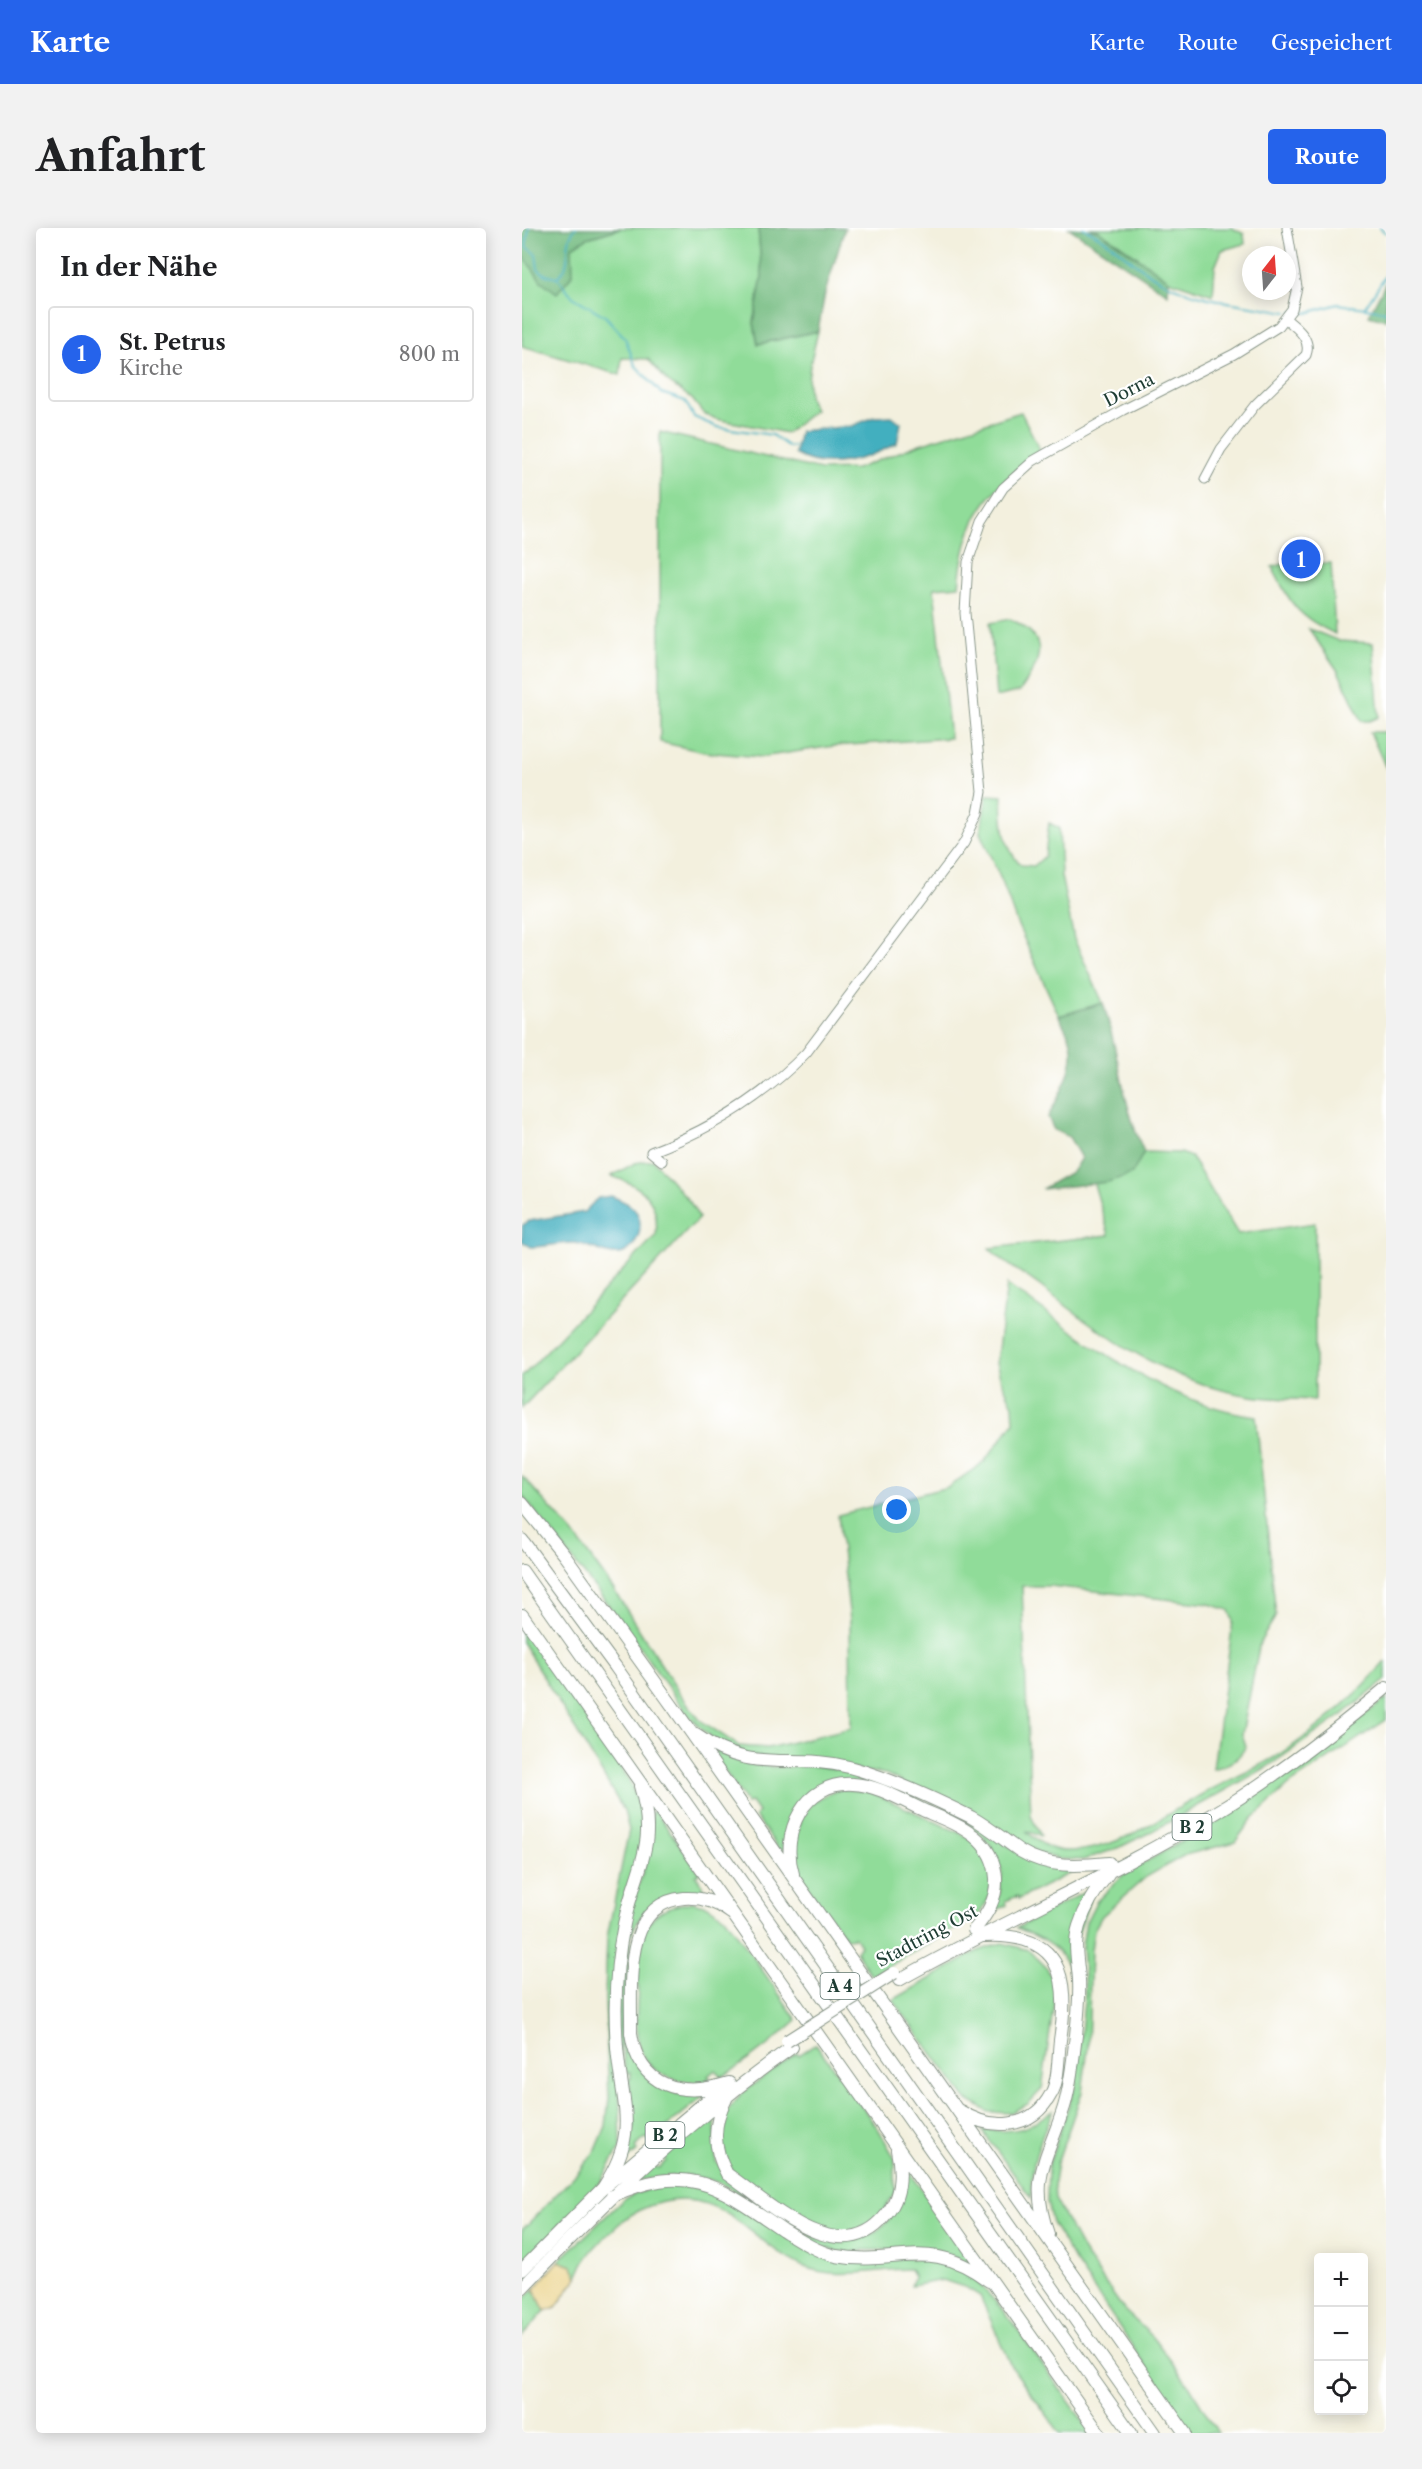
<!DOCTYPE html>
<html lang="de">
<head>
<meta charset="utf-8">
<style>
	body { margin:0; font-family:"Libre Caslon Text",serif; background:#f2f2f2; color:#202124 }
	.controls { position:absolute; right:18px; bottom:18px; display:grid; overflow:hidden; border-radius:6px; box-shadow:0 3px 15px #0003 }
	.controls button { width:54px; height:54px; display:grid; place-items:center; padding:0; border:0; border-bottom:2px solid #e0e0e0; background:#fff; color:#202124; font:30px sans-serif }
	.compass { position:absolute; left:720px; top:18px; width:54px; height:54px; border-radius:50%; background:#fff; box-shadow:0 3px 15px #0003; rotate:17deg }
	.you { position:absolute; left:375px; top:1282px; width:21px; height:21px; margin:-15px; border:4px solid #fff; border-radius:50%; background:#1a73e8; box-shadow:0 0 0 9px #1a73e833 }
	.badge { display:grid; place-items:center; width:39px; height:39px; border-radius:50%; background:#2563eb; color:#fff; font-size:20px; font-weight:700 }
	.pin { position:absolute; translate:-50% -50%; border:3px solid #fff; box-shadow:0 2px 6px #0006 }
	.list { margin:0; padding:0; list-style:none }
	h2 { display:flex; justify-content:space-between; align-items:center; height:78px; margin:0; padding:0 24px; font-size:26px }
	h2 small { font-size:20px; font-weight:400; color:#757577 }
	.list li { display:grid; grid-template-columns:39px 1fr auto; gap:18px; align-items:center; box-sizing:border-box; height:96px; margin:0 12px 12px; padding:0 12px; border:2px solid #e0e0e0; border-radius:6px }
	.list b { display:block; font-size:22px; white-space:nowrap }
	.list p { margin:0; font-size:20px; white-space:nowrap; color:#757577 }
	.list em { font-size:20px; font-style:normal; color:#757577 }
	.icon { flex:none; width:33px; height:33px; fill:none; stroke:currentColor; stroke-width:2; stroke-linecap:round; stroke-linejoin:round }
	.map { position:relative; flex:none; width:864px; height:2205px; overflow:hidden; border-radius:6px }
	header { display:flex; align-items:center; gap:36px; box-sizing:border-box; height:84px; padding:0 30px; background:#2563eb; color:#fff }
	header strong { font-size:28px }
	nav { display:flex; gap:33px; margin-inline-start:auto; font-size:21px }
	.intro { display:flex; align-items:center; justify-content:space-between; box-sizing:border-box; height:144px; padding:0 36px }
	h1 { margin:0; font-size:42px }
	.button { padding:15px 27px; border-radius:6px; background:#2563eb; color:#fff; font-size:21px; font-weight:700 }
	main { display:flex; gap:36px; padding:0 36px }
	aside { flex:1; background:#fff; border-radius:6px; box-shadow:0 3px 15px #0003 }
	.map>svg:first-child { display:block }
</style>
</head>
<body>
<header>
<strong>Karte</strong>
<nav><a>Karte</a><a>Route</a><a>Gespeichert</a></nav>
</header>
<div class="intro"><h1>Anfahrt</h1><a class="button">Route</a></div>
<main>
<aside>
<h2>In der Nähe<small></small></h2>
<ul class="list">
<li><span class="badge">1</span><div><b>St. Petrus</b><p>Kirche</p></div><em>800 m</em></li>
</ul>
</aside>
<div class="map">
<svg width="864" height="2205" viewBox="0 0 864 2205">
	<rect width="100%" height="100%" fill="#fff"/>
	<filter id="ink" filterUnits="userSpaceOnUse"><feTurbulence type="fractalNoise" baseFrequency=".0167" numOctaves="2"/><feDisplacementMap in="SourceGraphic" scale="12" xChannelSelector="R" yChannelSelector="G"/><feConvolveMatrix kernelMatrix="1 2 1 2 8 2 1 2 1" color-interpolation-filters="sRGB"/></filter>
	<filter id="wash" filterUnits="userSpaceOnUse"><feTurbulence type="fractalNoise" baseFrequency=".008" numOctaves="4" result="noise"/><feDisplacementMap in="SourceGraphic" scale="24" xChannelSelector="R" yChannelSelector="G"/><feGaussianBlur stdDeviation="1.35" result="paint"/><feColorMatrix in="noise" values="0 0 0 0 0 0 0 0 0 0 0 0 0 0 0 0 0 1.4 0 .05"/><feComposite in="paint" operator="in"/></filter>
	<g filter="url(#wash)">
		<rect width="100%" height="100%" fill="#f3f0de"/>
		<path fill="#90dc99" stroke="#588c66" stroke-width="1.5" d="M100,0H236L240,48L232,95L236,116L296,103C291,127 278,161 293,182L265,205L194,191L181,185L170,171L145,153L126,131L100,130L98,147L0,118V26L8,38L65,10Z
			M569,0H710L722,6L723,16L700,22L693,39L691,67L647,52L596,15Z
			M499,184L518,222C465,266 443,287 437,358L412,360L428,510L312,518L239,529L182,524L138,514V204L299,242L334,241L398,216Z
			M809,335L813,406C773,387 770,377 750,339L762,336L763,341L773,340L774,345H779V341L785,340L784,336Z
			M488,391C528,409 521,431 498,463L474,469L468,395Z
			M787,401L817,413L851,415L857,489L848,493H840L816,443Z
			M848,504H864V540Z
			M465,567L480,568C481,595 480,618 499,637L512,638L523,628L527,595L537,600L539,648L552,711L581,775L537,788L494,693L481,656L458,605Z
			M622,924L659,925L669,929L716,1006L793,995V1172C772,1171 750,1171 729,1168C648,1156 581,1107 518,1058C501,1045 482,1036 467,1020L587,1007L572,956L609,946Z
			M131,932L168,974L177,990L0,1180V1149L134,1007C138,972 121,958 89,948L113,935Z
			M485,1057C563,1110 638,1176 734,1188L754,1388L738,1414L720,1506L724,1518C716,1533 706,1537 691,1541L711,1393L707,1382L687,1376L528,1358H500L509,1588L519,1608L504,1603C515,1613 528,1623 544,1623C592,1624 637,1591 677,1568C704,1553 732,1542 758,1526C799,1500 833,1469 864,1433V1452L819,1488L745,1539L631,1603L596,1620L561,1632L537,1631L516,1625L364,1546L224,1527L193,1513L166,1487L95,1388L0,1267V1248L51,1305L92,1362L156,1463L178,1492L217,1518L246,1520L329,1500L328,1392L316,1287L426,1259L462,1234L492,1194L491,1177L479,1152L474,1135Z
			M0,1394L106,1550L120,1584V1621L101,1676L97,1849L99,1918L77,1957L0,2036V2002L58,1942L74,1922L84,1898L87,1870L83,1770L85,1709L107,1602L102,1583L80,1545L0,1414Z
			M864,1471V1492L767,1557L730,1591L713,1614L663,1627L624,1649L580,1688L572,1702L569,1722L566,1820L560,1864L535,1935L532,1954L533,1971L562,2025L602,2082L631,2109L667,2157L696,2205H669L551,2030L530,1995L525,1974L526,1939L554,1856L563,1764L560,1718L564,1694L574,1674L602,1646L710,1585Z
			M187,1520L225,1536L251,1539L294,1538L331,1544L432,1586L461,1600L484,1617L554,1642L497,1671L495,1668L484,1673L485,1677L470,1684L478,1665L480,1645L474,1626L462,1609L447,1598L360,1559L306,1555L287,1564L266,1593L262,1621L258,1623L233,1588L236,1584L229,1574L225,1576Z
			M319,1561L349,1564L442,1607L457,1617L470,1646L469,1667L456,1688L349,1748L334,1723L338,1717L333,1709L324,1710C311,1692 284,1661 276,1641C267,1618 275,1583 298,1570C304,1566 312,1564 319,1561Z
			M129,1584H134L178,1645L174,1648L185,1665L193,1671C154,1659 124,1669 108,1709L104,1808L109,1827L155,1866L182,1868L128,1912L124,1910L113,1919L115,1923L101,1936L112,1897L107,1851L109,1850L108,1844L104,1845C96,1806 97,1727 107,1688C117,1648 132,1629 129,1584Z
			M572,1659L550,1724L548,1744C540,1719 518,1709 495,1700Z
			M170,1674L186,1678L204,1690L275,1792C252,1813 228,1832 200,1849L193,1842L186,1848L191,1854C155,1857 120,1848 115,1806C113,1790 116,1771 116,1755C117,1737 115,1712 126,1696C136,1680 154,1677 170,1674Z
			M480,1715L507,1722L525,1740L534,1760L520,1861L506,1876L488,1885L467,1884L444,1871L371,1772L456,1723Z
			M294,1816L357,1902L373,1931V1966L355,1992L325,2006L293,2001L219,1953L207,1940L197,1907L201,1889L219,1866L275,1825L277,1827Z
			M531,1882C518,1913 508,1935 509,1970L460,1902C496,1904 501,1904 531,1882Z
			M193,1886L194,1934L281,2004L303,2013L320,2014L352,2005L366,1993L384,1939L454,2038L414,2022H343C301,2040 233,1968 195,1954C167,1944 142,1948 113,1953L129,1938L137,1940L144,1933L142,1929Z
			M150,1957L190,1962L290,2024L414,2032L448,2046L482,2083L570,2205H538L489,2138L458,2068L445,2060L421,2052L389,2058L392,2049L388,2041C352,2041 315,2053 280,2038C230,2015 203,1961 141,1974C123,1978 110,1984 97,1996C80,2012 62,2026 56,2049L50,2038L37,2033L102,1971L124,1962Z
			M12,2061L23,2083L0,2109V2074Z"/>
		<path fill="#74bc81" stroke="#4a7c5a" stroke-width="1.5" d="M0,0H99L65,10L50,19L51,46L35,65L19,53L0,26Z
			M236,0H323L303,65L296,103L236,116L232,95L240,48Z
			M547,0L576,2L647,52L646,66Z
			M863,56H864V92L847,87Z
			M581,775C597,824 600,876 622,924L610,946L586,954L520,961L551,943L559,930L547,909L532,902L526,889C537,867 555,839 549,814C547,805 540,796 537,788Z"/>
		<path fill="#eeda9e" stroke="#868c69" stroke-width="1.5" d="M37,2033L50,2038L56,2049L34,2079L23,2083L12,2061Z"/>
		<path fill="#42afbf" stroke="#30767a" stroke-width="1.5" d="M370,188L379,195L375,215C345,231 305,245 273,226L278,203L330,198L352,189Z
			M89,968C102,973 117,979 118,995C118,1004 117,1009 111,1017C96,1039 70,1015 51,1015C37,1015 23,1019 9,1019L0,1013L1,997L7,993L62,984L76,970Z"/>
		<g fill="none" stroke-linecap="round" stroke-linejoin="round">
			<path stroke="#42afbf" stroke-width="2" d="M7,0L4,19L14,26L16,41L24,47L35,49C53,37 39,15 54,0
				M561,0C590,12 610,37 638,52C675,73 724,76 765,84
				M858,0L864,5
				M35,49L51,69L83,88L103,110L113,137L139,165L163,173L172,189L195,199L250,207L267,219L273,218
				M843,79L864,47
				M770,84L785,85L816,76L864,83"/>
		</g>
	</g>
	<g filter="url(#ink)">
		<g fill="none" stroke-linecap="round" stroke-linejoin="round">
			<g stroke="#899689" stroke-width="11">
				<path id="minor" d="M683,251L699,221L733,177L784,127C790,111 775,100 764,91
					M140,933L129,924C187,902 241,869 284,825L442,615L456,585L460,564L443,385L446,334L460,293L481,260L511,233L601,182L712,126L757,98L770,81L775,59L765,0"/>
			</g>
			<g stroke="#899689" stroke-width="14">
				<path id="highway" d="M0,1275L42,1327L149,1476L663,2205
					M0,1312L93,1438L633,2205
					M0,1343L609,2205
					M0,1387L577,2205
					M174,1507C231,1548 268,1524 327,1539C368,1550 411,1570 449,1589C467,1599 482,1612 498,1623C526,1640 555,1638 587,1635
					M271,1646C258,1605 282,1553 331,1556C356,1557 381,1573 403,1583C436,1597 471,1609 474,1650C475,1671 465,1687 452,1702
					M377,1752C481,1693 593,1646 695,1584C755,1548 810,1505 864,1460
					M207,1855C160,1870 117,1860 109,1805C110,1761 99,1675 162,1670C179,1669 195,1674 209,1685
					M204,1871C190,1897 191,1921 205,1946C247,1975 318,2045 364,1987C380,1968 380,1945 375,1922
					M438,1883C469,1903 510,1902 529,1866C537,1853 536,1828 538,1812C548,1747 539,1704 461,1708
					M157,1896L199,1861
					M81,1960C118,1903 100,1880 95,1819C92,1780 94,1735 102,1696C113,1640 137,1619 118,1558
					M90,1968C167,1933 198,1959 261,2002C277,2012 295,2024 314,2028C376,2039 406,2007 467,2053
					M526,2006C506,1950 526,1930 542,1879C549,1856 551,1831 554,1807C556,1789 558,1770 557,1752C556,1734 551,1716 557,1698C563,1679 574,1661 586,1646
					M0,2042L81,1960L134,1915
					M0,2060C86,1970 169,1891 270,1819"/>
			</g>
			<use href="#minor" stroke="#fff" stroke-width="9"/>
			<use href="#highway" stroke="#fff" stroke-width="12"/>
			<g stroke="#899689" stroke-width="14" stroke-linecap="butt">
				<path id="highway-bridge" d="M265,1813L372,1745"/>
			</g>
			<use href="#highway-bridge" stroke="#fff" stroke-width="12"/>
		</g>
	</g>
	<g text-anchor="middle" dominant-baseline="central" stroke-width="4.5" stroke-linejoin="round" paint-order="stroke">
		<g fill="#fff" stroke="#627771" stroke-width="1.5">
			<rect x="650.5" y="1586" width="39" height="26" rx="4.5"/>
			<rect x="298.5" y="1745" width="39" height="26" rx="4.5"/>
			<rect x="123.5" y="1894" width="39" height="26" rx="4.5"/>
		</g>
		<g font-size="16" font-weight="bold" fill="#1f3d34">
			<text x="670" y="1599">B 2</text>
			<text x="318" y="1758">A 4</text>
			<text x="143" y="1907">B 2</text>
		</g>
		<g font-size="18" fill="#1f3d34" stroke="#fff">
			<text transform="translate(607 162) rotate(-27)">Dorna</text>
			<text transform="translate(405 1708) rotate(-28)">Stadtring Ost</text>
		</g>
	</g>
</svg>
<div class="controls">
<button>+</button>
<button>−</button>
<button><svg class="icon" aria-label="locate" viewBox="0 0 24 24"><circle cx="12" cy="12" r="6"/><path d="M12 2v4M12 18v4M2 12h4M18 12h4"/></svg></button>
</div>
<svg class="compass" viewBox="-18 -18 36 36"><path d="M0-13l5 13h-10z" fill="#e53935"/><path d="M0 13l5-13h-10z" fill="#757577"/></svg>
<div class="you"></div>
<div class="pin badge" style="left:779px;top:331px">1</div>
</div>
</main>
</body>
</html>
